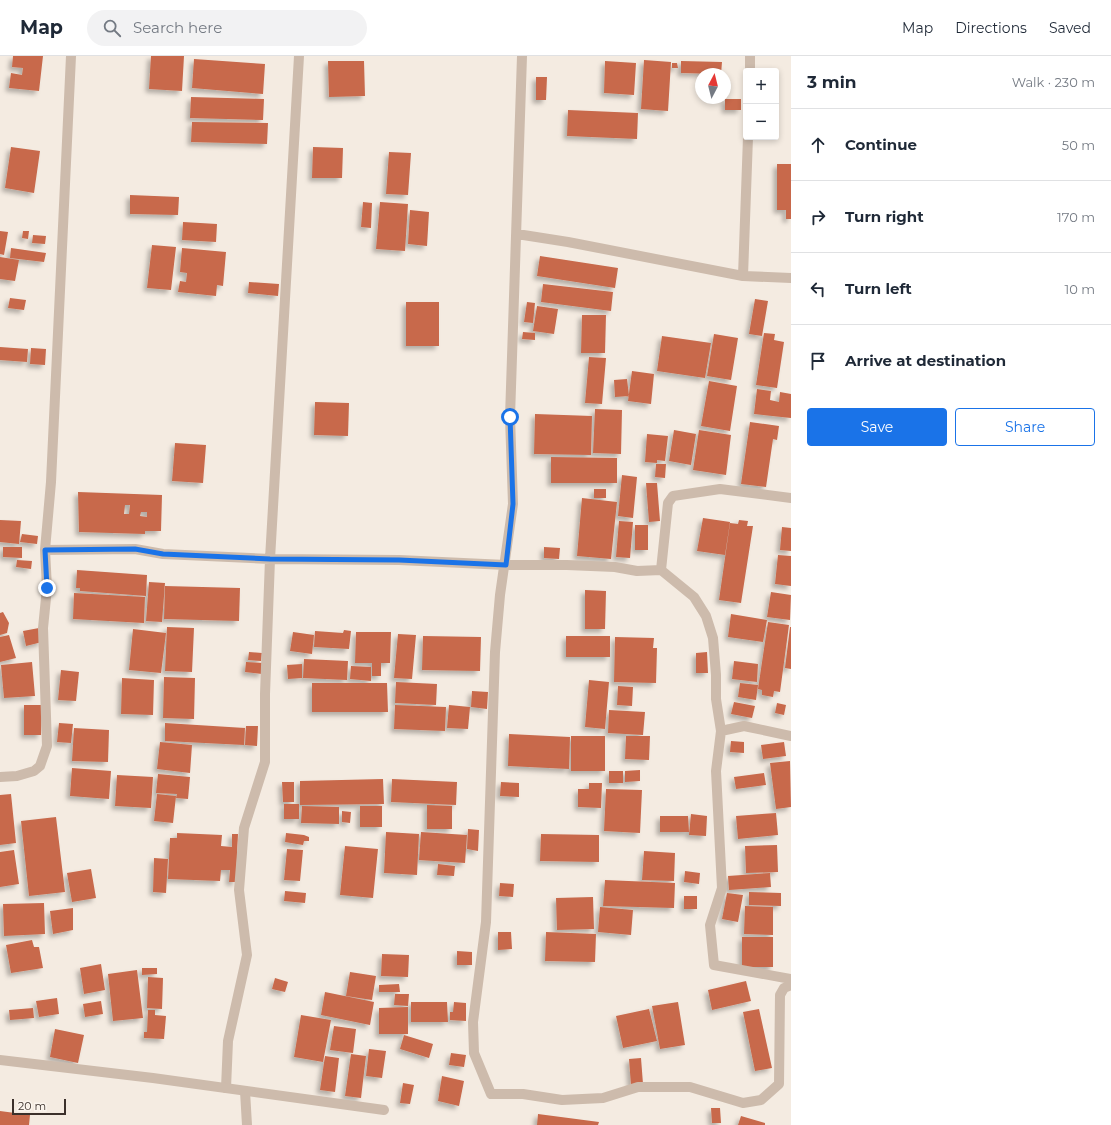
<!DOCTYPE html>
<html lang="en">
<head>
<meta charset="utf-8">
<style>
	body { margin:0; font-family:Montserrat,sans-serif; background:#f2f2f3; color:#1f2937 }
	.controls { position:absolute; right:12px; top:12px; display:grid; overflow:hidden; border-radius:4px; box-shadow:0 2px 6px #0003 }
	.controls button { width:36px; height:36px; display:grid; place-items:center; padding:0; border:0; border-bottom:1px solid #e0e1e3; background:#fff; color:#1f2937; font:20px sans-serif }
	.compass { position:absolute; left:695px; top:12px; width:36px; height:36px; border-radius:50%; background:#fff; box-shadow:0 2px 6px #0003; rotate:7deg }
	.scale { position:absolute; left:12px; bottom:10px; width:54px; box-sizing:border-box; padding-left:4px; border:2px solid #3b302b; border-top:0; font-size:11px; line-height:14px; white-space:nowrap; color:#3b302b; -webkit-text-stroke:3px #fbf5ee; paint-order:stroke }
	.stop { position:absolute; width:12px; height:12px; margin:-9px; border:3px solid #1a73e8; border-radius:50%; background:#fff }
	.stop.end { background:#1a73e8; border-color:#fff; box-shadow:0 1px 4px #0008 }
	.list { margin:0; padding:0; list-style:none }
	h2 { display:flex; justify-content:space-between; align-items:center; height:52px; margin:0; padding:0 16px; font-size:17px }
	h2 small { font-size:13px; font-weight:400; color:#747a83 }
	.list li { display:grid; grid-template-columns:26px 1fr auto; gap:12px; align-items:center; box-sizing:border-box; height:72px; padding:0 16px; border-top:1px solid #e0e1e3 }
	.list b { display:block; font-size:15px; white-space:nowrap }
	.list em { font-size:13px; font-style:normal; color:#747a83 }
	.actions { display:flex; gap:8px; padding:12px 16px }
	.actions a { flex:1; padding:9px 0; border:1px solid #1a73e8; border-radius:4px; text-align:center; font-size:14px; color:#1a73e8 }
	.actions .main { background:#1a73e8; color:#fff }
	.icon { flex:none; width:22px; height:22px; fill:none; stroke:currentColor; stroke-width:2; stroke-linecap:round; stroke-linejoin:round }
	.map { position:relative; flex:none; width:791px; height:1069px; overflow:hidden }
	header { display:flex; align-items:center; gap:24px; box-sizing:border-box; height:56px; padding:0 20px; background:#fff; border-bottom:1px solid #e0e1e3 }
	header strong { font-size:19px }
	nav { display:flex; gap:22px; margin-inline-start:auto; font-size:14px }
	.search { width:280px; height:36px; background:#f2f2f3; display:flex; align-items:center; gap:10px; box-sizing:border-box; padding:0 14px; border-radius:22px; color:#747a83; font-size:15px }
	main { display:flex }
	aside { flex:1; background:#fff }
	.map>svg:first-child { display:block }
</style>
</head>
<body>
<header>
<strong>Map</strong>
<div class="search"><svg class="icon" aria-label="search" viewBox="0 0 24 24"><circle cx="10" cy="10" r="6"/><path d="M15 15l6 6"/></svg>Search here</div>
<nav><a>Map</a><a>Directions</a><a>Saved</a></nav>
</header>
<main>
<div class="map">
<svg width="791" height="1069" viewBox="0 0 791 1069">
	<defs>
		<filter id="shadow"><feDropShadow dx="-3.5" dy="3.5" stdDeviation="2" flood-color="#0004"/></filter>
	</defs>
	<rect width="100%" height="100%" fill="#f4ebe1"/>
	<path fill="#c8694b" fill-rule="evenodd" filter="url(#shadow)" d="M13,0H43L39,35L9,32L11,17L22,19L23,12L12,11Z
		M151,0H184L182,35L149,33Z
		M194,3L265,8L263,38L192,32Z
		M644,4L671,6L668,55L641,53Z
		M328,5H364L365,40L329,41Z
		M605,5L636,7L634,39L604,37Z
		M681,5L722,6L721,18L681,17Z
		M672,7H677L678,12H672Z
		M536,21H547L546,44H536Z
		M191,41L264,43L263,64L190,62Z
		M725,43H741V54H725Z
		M568,54L638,57L637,83L567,80Z
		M192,66L268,67L267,88L191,86Z
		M11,91L40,95L34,137L5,132Z
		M313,91L343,92L342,122H312Z
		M389,96L411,97L408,139L386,138Z
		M777,108H791V163H786V154H777Z
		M130,139L179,141L178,159L130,158Z
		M363,146L372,147L371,172L361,171Z
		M380,146L408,148L405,195L376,193Z
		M410,154L429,156L427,190L408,188Z
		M183,166L217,168L216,186L182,184Z
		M0,175L8,176L4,199L0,198Z
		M23,175H29L28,183L22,182Z
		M33,179L46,180L45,188L32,187Z
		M152,189L176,191L171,234L147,232Z
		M11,192L46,197L44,206L10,202Z
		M182,192L226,196L223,230L217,229L216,240L178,236L180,225L186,226L187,217L180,216Z
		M540,200L618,212L615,232L537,220Z
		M0,201L19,204L15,225L0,223Z
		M249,226L279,228L278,240L248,237Z
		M543,228L613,236L611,255L541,246Z
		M10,242L26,244L24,254L8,252Z
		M755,243L768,245L762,280L749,278Z
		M406,246H439V290H406Z
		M527,246L535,247L533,267L524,266Z
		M537,250L558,253L554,278L533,275Z
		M582,259H606L605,297H581Z
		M523,276L535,277V284L522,283Z
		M764,277L775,278L774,284L784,286L777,332L756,329Z
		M714,278L738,282L731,324L707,320Z
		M662,280L711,287L705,322L657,315Z
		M0,291L28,293L27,306L0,304Z
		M31,292L46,293L45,309L30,308Z
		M589,301L606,302L602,348L585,347Z
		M632,315L654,318L651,348L628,345Z
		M627,323L629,340L615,341L614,324Z
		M709,325L737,330L730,375L701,370Z
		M757,333L771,335L770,344L779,346L780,336L791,338V362L754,358Z
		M315,346L349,347L348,380L314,379Z
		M595,353L622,354L621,398L593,397Z
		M535,358L592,360L591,399L534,398Z
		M750,366L779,370L777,384L773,383L766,431L741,428Z
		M674,374L696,378L691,409L669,405Z
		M699,374L731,379L726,419L693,414Z
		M647,378L668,380L665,405L657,404V407L645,406Z
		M175,387L206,389L203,427L172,425Z
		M551,401L617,402V427H551Z
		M656,408H666L665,422L655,421Z
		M622,419L637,421L633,462L618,460Z
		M646,427H657L660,465L649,466Z
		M594,433H606V442H594Z
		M78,436L162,439L161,475H145V478L79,476ZM125,449H130L129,458H124ZM141,456H147V461L140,460Z
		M582,442L617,446L611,503L577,500Z
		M703,462L730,466L725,499L697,495Z
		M0,464L21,465L19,488L0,486Z
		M739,464L748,465L747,470H753L741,547L719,544L730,467L738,468Z
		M619,465L633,466L630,502L616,501Z
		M635,469H648V494H635Z
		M782,471L791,472V495L780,494Z
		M22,478L38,480L37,488L20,486Z
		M3,491H22V502L3,501Z
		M544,491L560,492L559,503L544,502Z
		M778,499L791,500V530L775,528Z
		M17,504L32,505L31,513L16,511Z
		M77,514L147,519L146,540L80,535V532H76Z
		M149,526L165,527L162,566L146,565Z
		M165,530L240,532L239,565L164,563Z
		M585,534L606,535L605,573H585Z
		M771,536L791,539L790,564L767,561Z
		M74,537L145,541L144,567L73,563Z
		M3,556L9,567L7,577L0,579V557Z
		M731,558L767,564L763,586L728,581Z
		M768,566L789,569L780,636L774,635L773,641L762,639V634L758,633Z
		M167,571L194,572L192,616L165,615Z
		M790,571H791V613L785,612Z
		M39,572L42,586L26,590L23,575Z
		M133,573L166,577L161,617L129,614Z
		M344,574L351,575L349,593L314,591L315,575L343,577Z
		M293,576L314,579L312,598L290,595Z
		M356,576H391L390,607H381V620H372V607H355Z
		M398,578L416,579L412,623L394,622Z
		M9,579L16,602L0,606V581Z
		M423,580L481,581L480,615L422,614Z
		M566,580H610V601H566Z
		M615,581L654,582L653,592H657L656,627L614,626Z
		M249,596L262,597L261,605L248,604Z
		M707,596L708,617H696V597Z
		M304,603L348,605L347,624L303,622Z
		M734,605L758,608L757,626L732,623Z
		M32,606L35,640L4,642L1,609Z
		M246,606L263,607L262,618L245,616Z
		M302,608V622L288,623L287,609Z
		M351,610L371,611V625L350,623Z
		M61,614L79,616L76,645L58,644Z
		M164,621L195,622L194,663L163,662Z
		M122,622L154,624L153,659L121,658Z
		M589,624L609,626L605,673L585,671Z
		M396,626L437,628L436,649L395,647Z
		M312,627H387L388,656H312Z
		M740,627L758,629L756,644L738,641Z
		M618,630L633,631L632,650L617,649Z
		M472,635L488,636L487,653L471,651Z
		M734,646L755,650L752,662L731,658Z
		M777,647L786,649L784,659L775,657Z
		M24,649H42L41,679H24Z
		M395,649L446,651L445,675L394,673Z
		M449,649L470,651L468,673L447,672Z
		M609,654L645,656L643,679L608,677Z
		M59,667L73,668L71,687L57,686Z
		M165,667L245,672L244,689L165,685Z
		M246,670H258L257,690L245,689Z
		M74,672L109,674L108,706L72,705Z
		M509,678L570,681L569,713L508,710Z
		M571,680H605V715H571Z
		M626,680H650L649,704L625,703Z
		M731,685L744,686V697L730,696Z
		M160,686L192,689L190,717L157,713Z
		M784,686L786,700L763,703L761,689Z
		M790,705L791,751L776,753L770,707Z
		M72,712L111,715L109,743L70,740Z
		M640,714V725L625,726V715Z
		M609,715H623V727H609Z
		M764,717L766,729L736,733L734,721Z
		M158,718L190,721L188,743L176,742L177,738L156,737Z
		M117,719L153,721L151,752L115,750Z
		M383,723L384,748L300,749V725Z
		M392,723L457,726L456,749L391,746Z
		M282,726H294V746H283Z
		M501,726L519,727V741L500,740Z
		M589,727H602L601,752L578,751V733H589Z
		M606,733L642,734L640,777L604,775Z
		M11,738L16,787L0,789V739Z
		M157,738L176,740L173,767L154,765Z
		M284,748H299V763H284Z
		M427,749L452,750V773H427Z
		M302,750L339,751V768L301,767Z
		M360,750H382V771H360Z
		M342,755L351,756L350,767L342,766Z
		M776,757L778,779L738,783L736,760Z
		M691,758L707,760L706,780L689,779Z
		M660,760H688L689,776H660Z
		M56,761L65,836L29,840L21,765Z
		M468,773L479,774L478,795L467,793Z
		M386,776L419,778L417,819L384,817Z
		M421,776L467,779L465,807L419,804Z
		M177,777L222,779L221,790L232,791V778H238L236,826H229L230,814H221L220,825L168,823L170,782H177Z
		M286,777L304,779L309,781V785H304L303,789L285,786Z
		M541,778L599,779V806L540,805Z
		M777,789L778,816L746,817L745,790Z
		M345,790L378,793L373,842L340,839Z
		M287,793L303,794L300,825L284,824Z
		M14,794L19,828L0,831V796Z
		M644,795L675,797L674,825L642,824Z
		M154,802L168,803L166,837L153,836Z
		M438,808L455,810L454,820L437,819Z
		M91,813L96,842L72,846L67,817Z
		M685,815L700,817L699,828L684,826Z
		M770,817L771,831L729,834L728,820Z
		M605,824L675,827L674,852L603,850Z
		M500,827L514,828L513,841L499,840Z
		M285,835L306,837L305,847L284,845Z
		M749,836L781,837V850L749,849Z
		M727,837L743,839L738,866L722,863Z
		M684,840H697V853H684Z
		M593,841L594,873L557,874L556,842Z
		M44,847L45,878L4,880L3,848Z
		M745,850L773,851V879L744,878Z
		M600,851L633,854L631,879L598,876Z
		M73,852V874L53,878L50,855Z
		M498,876H511L512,893L498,894Z
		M546,876L596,878L595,906L545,905Z
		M742,881H773V911H742Z
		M32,884L34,891H39L43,912L11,917L6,889Z
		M457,895L472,896V909H457Z
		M382,898L409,899L408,921L381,920Z
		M101,908L105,934L84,938L80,912Z
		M142,912H157V918L142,919Z
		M137,914L143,962L113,965L108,918Z
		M350,916L376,920L372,944L346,940Z
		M148,921L163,922L162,953L147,952Z
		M275,922L288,926L285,936L272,933Z
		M746,925L751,945L712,954L708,934Z
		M399,928L400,936H379V929Z
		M325,936L374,946L370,969L321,959Z
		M395,938H409L408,950L394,949Z
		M57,942L59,958L39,961L36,945Z
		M101,945L103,958L85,961L83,948Z
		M411,946H447L448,966H411Z
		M454,946L466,947V965L450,964V956H453Z
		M678,946L685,989L660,993L652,950Z
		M408,951V978H379V952Z
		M33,952L34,962L10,964L9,954Z
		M649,953L657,985L623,992L616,960Z
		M759,953L772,1012L755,1015L743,956Z
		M148,954H155V959L166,960L164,983L144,982V976H147Z
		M301,959L331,964L323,1006L294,1001Z
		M334,970L356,973L353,997L330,994Z
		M55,973L84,979L78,1007L50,1001Z
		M404,979L433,988L429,1002L400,993Z
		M369,993L386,995L382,1022L366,1020Z
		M451,997L466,999L464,1011L449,1009Z
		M351,998L366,1000L361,1042L345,1040Z
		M325,1000L339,1002L335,1036L320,1034Z
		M641,1002L643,1028L631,1029L629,1003Z
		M442,1020L464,1025L459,1050L438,1045Z
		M403,1027L414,1029L410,1048L400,1047Z
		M711,1052H720L721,1067H712Z
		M0,1055L30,1059L29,1069H0Z
		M538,1058L599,1066L598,1069H537Z
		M741,1060L765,1067V1069H738Z"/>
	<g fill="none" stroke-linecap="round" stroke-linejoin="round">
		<path stroke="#cdbbac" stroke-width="10" d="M522,0L510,361L513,448L500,539L495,596L486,866L473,966L474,997L491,1038H523L562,1044L603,1042L638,1031H690L743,1047L761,1044L779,1028L780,939L784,932L791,929
			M750,15V0
			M517,178L568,186L743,220L791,222
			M743,220L748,81
			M45,494L135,493L163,498L270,503L399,504L506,509H567L615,511L637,515L661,514L694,541L706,560L713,582L716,619V643L721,675L716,715L722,832L710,869L714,909L791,923
			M661,514L668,447L673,440L720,433L791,442
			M721,675L744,670L791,680
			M0,721L17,720L34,715L40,710L47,690L43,572L47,532L45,494L51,426L71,0
			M226,1032L228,985L247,899L239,834L244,772L265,706V638L270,503L299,0
			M245,1035L247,1069"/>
		<path stroke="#cdbbac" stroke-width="10" d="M0,1004L153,1022L384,1054"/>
	</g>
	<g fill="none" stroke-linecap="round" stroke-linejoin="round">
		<path stroke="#1a73e8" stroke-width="5" d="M47,532L45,494L135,493L163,498L270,503L399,504L506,509L513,448L510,361"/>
	</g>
</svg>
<div class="controls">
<button>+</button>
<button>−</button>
</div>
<svg class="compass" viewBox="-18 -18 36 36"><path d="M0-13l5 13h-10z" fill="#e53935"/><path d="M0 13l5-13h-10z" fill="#747a83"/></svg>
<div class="scale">20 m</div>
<div class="stop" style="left:510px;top:361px"></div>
<div class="stop end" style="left:47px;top:532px"></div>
</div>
<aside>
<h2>3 min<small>Walk · 230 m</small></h2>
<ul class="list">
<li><svg class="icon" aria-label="ahead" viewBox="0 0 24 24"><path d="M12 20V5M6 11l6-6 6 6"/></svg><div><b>Continue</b></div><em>50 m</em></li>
<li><svg class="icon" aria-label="right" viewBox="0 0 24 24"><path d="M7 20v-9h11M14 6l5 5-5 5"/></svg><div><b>Turn right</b></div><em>170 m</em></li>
<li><svg class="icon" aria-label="left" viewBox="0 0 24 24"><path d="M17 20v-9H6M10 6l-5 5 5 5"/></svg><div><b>Turn left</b></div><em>10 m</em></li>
<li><svg class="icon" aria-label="arrive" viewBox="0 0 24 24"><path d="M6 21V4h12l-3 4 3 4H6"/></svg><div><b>Arrive at destination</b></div></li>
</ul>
<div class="actions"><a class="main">Save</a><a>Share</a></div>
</aside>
</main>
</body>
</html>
